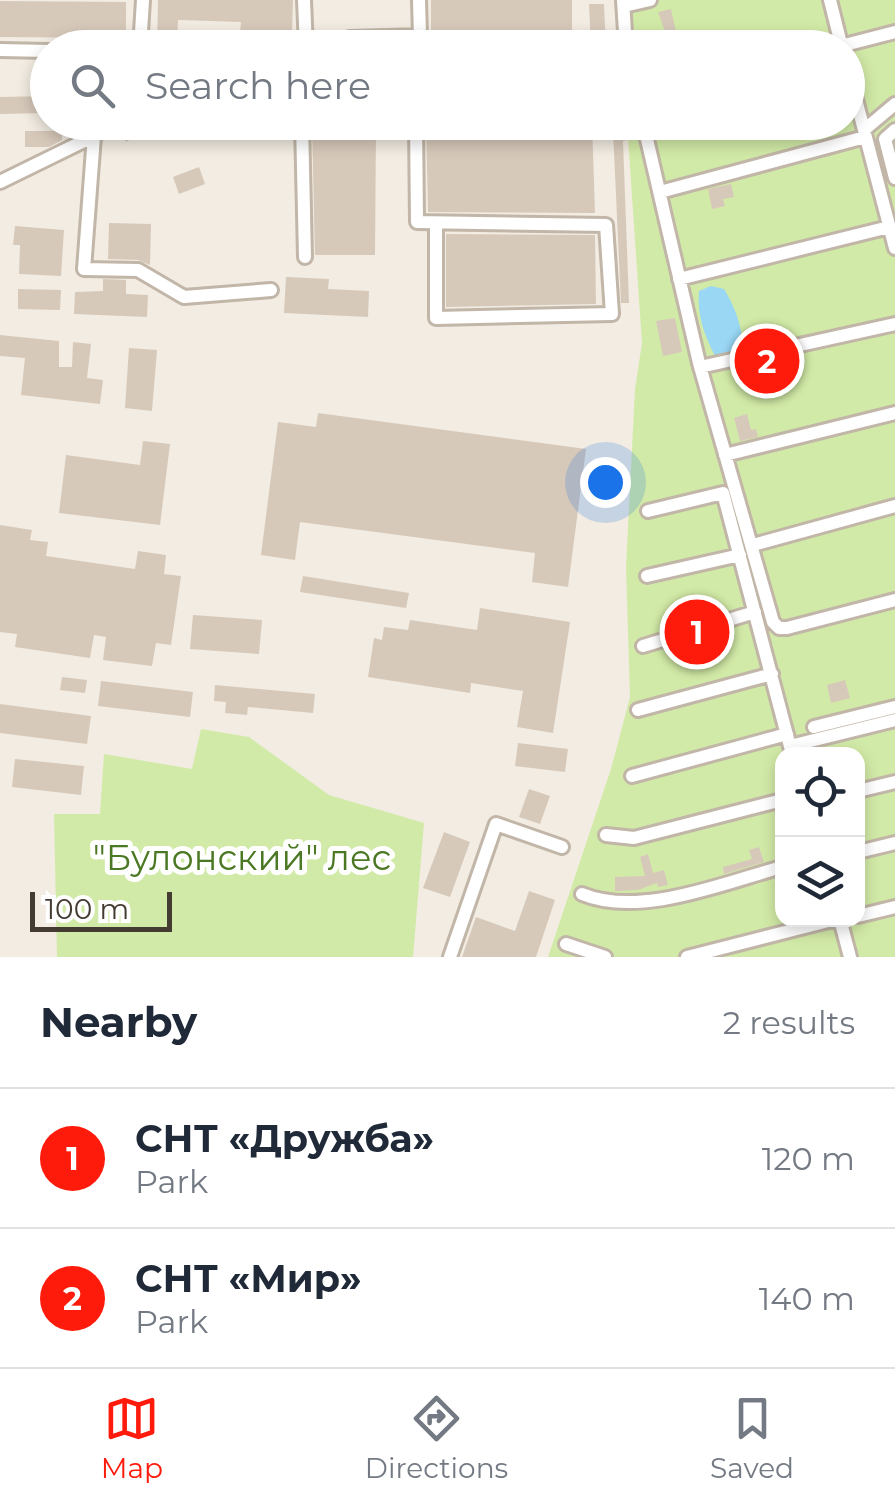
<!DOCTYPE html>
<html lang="en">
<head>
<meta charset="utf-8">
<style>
	body { margin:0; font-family:Montserrat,sans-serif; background:#f2f2f3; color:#1f2937 }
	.controls { position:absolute; right:30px; bottom:30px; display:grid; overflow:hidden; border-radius:20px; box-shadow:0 5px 15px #0003 }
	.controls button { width:90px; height:90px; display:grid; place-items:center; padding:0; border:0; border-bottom:2px solid #e0e1e3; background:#fff; color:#1f2937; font:50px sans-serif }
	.scale { position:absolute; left:30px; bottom:25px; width:142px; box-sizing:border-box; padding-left:10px; border:5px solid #443b32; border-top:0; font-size:28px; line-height:35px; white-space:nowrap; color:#443b32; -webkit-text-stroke:8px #fff; paint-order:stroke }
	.you { position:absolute; left:605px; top:482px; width:35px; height:35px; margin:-25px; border:8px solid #fff; border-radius:50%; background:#1a73e8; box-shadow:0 0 0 15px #1a73e833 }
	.badge { display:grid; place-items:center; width:65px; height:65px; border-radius:50%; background:#ff1b0c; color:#fff; font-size:32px; font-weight:700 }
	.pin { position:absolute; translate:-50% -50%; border:5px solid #fff; box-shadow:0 2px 10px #0006 }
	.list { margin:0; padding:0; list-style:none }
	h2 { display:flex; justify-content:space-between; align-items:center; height:130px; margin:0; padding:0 40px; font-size:42px }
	h2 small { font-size:32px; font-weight:400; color:#747a83 }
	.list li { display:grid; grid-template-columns:65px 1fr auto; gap:30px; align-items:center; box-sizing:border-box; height:140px; padding:0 40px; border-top:2px solid #e0e1e3 }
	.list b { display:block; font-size:38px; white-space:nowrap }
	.list p { margin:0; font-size:32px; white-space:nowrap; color:#747a83 }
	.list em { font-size:32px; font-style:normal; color:#747a83 }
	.icon { flex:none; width:55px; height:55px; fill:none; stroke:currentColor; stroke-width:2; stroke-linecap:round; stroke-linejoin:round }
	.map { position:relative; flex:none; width:895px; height:957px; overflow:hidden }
	.search { position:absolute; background:#fff; box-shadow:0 5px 15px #0003; left:30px; right:30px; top:30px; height:110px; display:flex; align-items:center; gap:25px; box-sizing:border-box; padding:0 35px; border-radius:55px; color:#747a83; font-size:38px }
	.sheet { height:410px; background:#fff }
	nav { display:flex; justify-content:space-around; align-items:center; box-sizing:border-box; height:140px; border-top:2px solid #e0e1e3; background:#fff; font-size:28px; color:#747a83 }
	nav a { display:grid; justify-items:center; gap:5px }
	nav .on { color:#ff1b0c }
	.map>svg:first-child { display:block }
</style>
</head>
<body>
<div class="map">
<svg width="895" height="957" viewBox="0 0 895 957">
	<rect width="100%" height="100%" fill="#f2ece2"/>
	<path fill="#d2eaa7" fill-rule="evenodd" d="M618,0H895V957H548L611,769L630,697L626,567L635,389L642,343L627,123L848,122V48L622,47ZM782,754H858V919H782Z
		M201,729L249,737L329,795L424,823L413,957H57L54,814H100L104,754L192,769Z"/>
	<path fill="#99d7f4" d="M711,286L724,289C735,307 744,330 742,351L735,357L715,356C704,335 697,315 699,291Z"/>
	<path fill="#d7c9ba" d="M158,0H293L292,34L240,33L241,22L178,20L177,48H157Z
		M431,0H572V48H431Z
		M0,1L126,2V38L0,37Z
		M589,4H604L606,48H591Z
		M671,9L678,41L669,43L658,12Z
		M48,96V113L0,114V97Z
		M130,122H158L126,142L119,131Z
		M426,122H592L595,213L428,212Z
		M312,127H376L375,255H315Z
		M634,127L637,138L623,141L629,303H621L613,131Z
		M25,131H62V140L49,147H25Z
		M199,167L205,184L179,194L173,177Z
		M731,184L734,197L723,199L725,206L712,209L708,189Z
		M109,223L151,224L150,265L138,260L108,259Z
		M15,226L64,230L61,276L19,274L20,245H13Z
		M446,234L595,235L596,304L446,307Z
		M286,277L329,279L328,289L369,291L368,317L284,313Z
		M103,279L126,280V294L148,295L147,317L74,314L75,292L103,291Z
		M18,289L61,290L60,310L18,309Z
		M675,318L682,352L663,356L656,321Z
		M0,335L59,341V367H72L73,342L91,344L87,378L103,380L100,404L21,395L25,358L0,356Z
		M129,348L157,350L152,411L125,408Z
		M318,413L586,449L568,587L532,582L535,553L300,522L295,560L261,555L278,422L316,427Z
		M747,414L751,430L756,429L758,437L740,441L734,418Z
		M143,441L170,444L160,525L59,513L66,455L140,465Z
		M0,525L32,530L30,540L48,542L46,556L135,569L138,551L166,555L164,574L181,576L171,645L156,643L152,666L103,660L106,637L94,635L90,658L15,647L17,634L0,632Z
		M303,576L409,593L406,608L300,592Z
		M480,608L570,622L553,733L517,727L523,691L471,683L470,693L368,677L374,638L382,640L384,627L408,630L410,620L477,630Z
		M193,615L262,620L259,654L190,649Z
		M62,677L87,680L85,693L60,690Z
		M845,680L850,698L831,703L827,685Z
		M101,681L193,692L190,717L98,706Z
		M215,685L315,694L313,713L248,707L247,715L225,713L226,702L214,701Z
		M0,704L91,716L87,744L0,733Z
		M518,743L568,749L565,772L515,766Z
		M15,759L84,766L81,795L12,787Z
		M529,789L550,796L540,824L519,817Z
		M444,832L470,842L450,897L423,888Z
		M759,847L764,862L724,874L723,867L752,859L749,850Z
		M648,854L653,873L664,870L668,885L658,887L657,883L638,890L615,891V877L645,876L640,857Z
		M529,891L555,900L536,957H462L476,917L515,931Z"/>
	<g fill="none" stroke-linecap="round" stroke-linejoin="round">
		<g stroke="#c1b6a7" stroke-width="18">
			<path id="minor" d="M304,0L306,48
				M623,0L626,48
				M830,0L842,48
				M624,6L650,0
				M140,48L143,0
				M347,48L350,38L420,36L419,0
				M833,48L895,32
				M0,50L48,51
				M848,69L895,248
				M114,122L94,136L84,269L138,270L184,297L271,290
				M302,122L305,257
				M416,122L417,222L606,225L612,314L436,318V224
				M643,122L699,363L773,622L779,628H787L895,600
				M864,130L895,104
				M895,130L885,139L895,178
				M0,182L94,136
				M660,192L865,137
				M679,279L889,227
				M700,367L895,324
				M725,455L895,413
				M648,511L723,493L792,754
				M753,545L895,506
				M647,576L740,555
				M643,646L755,612
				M638,710L772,674
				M814,727L895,707
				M790,746L895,720
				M632,776L787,734
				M858,791L895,782
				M606,835L634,838L782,800
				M858,852L895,843
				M582,894C640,918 723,883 782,867
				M858,916L895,907
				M840,919L850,957
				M566,944L605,957
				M450,957L496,824L562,847
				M687,957L836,919"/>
		</g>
		<use href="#minor" stroke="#fff" stroke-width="12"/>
	</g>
	<g text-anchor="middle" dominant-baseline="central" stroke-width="10" stroke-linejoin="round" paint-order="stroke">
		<g font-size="35" fill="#4b7823" stroke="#fff">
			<text x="242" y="857">"Булонский" лес</text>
		</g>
	</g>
</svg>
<div class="controls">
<button><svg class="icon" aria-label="locate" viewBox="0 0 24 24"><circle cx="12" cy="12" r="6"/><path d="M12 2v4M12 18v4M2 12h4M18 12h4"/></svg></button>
<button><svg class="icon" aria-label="layers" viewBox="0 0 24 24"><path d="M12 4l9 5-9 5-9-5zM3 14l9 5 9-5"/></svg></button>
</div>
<div class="scale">100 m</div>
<div class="you"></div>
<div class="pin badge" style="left:697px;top:632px">1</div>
<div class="pin badge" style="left:767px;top:361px">2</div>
<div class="search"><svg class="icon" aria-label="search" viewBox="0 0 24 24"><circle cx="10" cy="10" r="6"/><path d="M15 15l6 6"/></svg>Search here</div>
</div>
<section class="sheet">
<h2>Nearby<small>2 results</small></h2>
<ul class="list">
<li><span class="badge">1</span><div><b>СНТ «Дружба»</b><p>Park</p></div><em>120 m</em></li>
<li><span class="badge">2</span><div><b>СНТ «Мир»</b><p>Park</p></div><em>140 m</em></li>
</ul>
</section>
<nav>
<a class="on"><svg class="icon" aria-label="map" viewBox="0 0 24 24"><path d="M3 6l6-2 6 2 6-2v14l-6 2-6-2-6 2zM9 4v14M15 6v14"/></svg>Map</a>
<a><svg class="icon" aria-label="directions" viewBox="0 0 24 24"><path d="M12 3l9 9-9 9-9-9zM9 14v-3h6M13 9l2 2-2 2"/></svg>Directions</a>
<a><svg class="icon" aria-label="saved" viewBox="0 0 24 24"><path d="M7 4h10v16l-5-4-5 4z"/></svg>Saved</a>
</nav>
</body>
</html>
